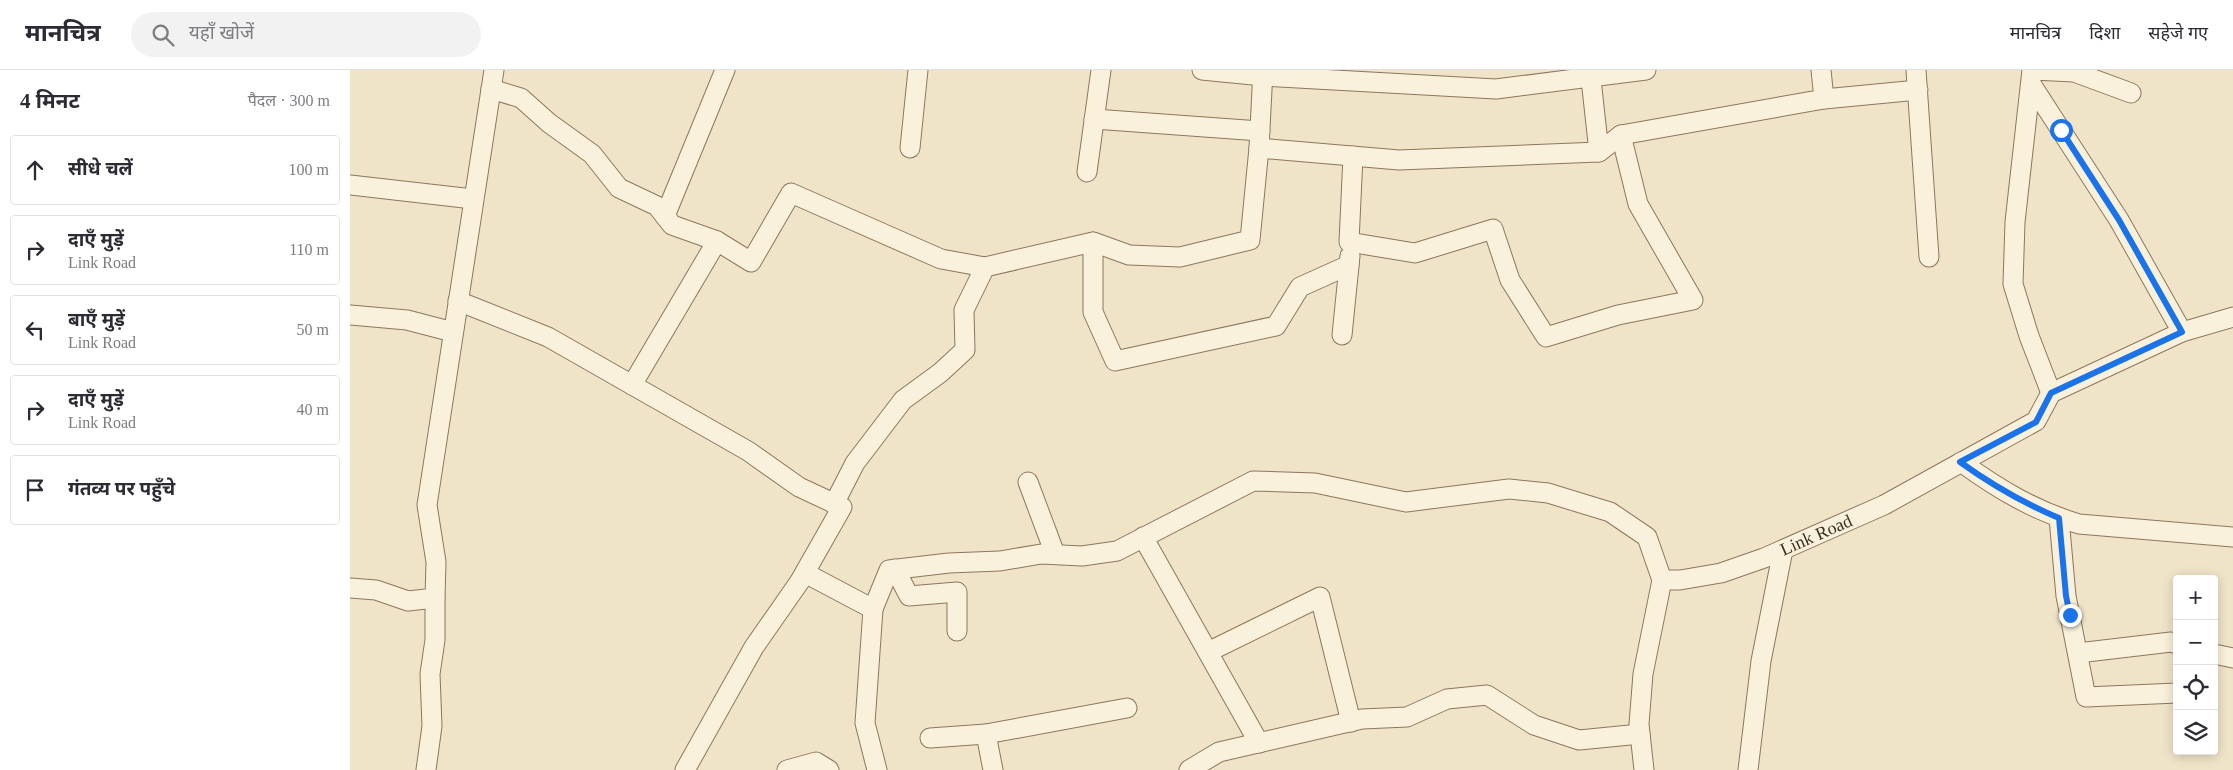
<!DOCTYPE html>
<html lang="hi">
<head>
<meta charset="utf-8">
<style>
	body { margin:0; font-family:"Times New Roman","Noto Sans Devanagari",serif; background:#f2f2f3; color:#2b2b33 }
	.controls { position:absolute; right:15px; bottom:15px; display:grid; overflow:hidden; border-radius:5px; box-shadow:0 2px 12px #0003 }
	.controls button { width:45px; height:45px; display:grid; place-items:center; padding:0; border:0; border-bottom:1px solid #e1e1e2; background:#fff; color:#2b2b33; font:25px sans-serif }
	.stop { position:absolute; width:15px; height:15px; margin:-11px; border:4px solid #1a73e8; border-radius:50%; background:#fff }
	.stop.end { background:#1a73e8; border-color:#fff; box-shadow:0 1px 5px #0008 }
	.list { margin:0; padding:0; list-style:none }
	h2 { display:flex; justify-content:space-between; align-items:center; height:65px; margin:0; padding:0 20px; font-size:21px }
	h2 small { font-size:16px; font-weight:400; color:#7c7c81 }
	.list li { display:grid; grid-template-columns:32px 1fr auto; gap:15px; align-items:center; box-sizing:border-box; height:70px; margin:0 10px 10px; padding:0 10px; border:1px solid #e1e1e2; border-radius:5px }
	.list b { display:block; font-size:19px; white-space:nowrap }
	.list p { margin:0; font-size:16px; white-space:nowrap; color:#7c7c81 }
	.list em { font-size:16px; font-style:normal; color:#7c7c81 }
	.icon { flex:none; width:28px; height:28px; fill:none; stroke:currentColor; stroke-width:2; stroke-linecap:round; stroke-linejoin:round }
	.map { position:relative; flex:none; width:1883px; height:700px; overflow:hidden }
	header { display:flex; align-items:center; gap:30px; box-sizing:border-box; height:70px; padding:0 25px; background:#fff; border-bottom:1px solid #e1e1e2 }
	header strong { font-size:24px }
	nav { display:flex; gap:28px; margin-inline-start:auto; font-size:18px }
	.search { width:350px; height:45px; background:#f2f2f3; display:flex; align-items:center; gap:12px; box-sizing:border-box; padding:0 18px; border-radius:28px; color:#7c7c81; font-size:19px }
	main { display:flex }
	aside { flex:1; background:#fff }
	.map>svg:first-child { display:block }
</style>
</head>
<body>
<header>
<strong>मानचित्र</strong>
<div class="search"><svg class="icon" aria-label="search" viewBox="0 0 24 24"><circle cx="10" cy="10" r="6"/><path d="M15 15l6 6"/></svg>यहाँ खोजें</div>
<nav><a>मानचित्र</a><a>दिशा</a><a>सहेजे गए</a></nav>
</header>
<main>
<aside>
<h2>4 मिनट<small>पैदल · 300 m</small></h2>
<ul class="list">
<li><svg class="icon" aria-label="ahead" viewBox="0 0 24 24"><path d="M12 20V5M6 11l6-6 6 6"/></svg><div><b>सीधे चलें</b></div><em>100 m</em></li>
<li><svg class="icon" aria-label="right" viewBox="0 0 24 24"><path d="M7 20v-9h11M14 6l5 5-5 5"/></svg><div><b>दाएँ मुड़ें</b><p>Link Road</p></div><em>110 m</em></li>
<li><svg class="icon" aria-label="left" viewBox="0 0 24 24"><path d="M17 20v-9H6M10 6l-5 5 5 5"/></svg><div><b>बाएँ मुड़ें</b><p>Link Road</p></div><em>50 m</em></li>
<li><svg class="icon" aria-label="right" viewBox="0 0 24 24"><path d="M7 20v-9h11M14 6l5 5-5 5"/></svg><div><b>दाएँ मुड़ें</b><p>Link Road</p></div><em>40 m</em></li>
<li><svg class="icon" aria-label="arrive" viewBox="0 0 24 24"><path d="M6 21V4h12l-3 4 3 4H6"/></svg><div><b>गंतव्य पर पहुँचे</b></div></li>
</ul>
</aside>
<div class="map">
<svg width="1883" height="700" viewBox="0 0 1883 700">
	<rect width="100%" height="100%" fill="#f0e4c8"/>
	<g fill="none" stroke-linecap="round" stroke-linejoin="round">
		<g stroke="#8d765c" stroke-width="21">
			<g id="minor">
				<path d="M852,0L913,6L1146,19L1296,0"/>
				<path d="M913,0L909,78L1049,90L1249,82L1271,65L1474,29L1471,0"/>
				<path d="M1240,0L1249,82"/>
				<path d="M1566,0L1579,187"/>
				<path d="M1682,0L1665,152L1663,214L1679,266L1701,323"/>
				<path d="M1682,0L1724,2L1781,23"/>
				<path d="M1681,14L1769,150L1832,262"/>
				<path d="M141,19L171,28L199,53L242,84L269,118L307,136L322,155L367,171"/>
				<path d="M1474,29L1568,20"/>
				<path d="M744,49L910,61"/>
				<path d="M560,78L568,0"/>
				<path d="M1003,86L999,172L1065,183L1143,159L1160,210L1196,267L1268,245L1343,230L1288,134L1271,65"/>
				<path d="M737,102L751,0"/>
				<path d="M0,115L123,129"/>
				<path d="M315,146L375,0"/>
				<path d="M743,172V242L765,291L926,256L950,217L999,195"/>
				<path d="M108,231L198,267L398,381L449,417L492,437L450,511L404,577L335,700"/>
				<path d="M0,245L57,250L103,262"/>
				<path d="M992,265L1000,186"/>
				<path d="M282,315L367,171L401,192L441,123L591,189L635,197"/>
				<path d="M1611,392C1648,419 1685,441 1729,454L1883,467"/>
				<path d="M678,412L705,484"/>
				<path d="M484,434L505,393L553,330L590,303L615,280L614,240L635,197L743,172L779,185L830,187L900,170L909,78"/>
				<path d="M1709,448L1716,526L1736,627L1827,623"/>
				<path d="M793,467L909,673"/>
				<path d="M545,499L559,526L607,522V561"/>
				<path d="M455,503L523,539L539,500L599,493L650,491L691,484L732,486L767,481L903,411L965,413L1056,432L1159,419L1198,423L1260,442L1297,467L1312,510L1293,604L1289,654L1294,700"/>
				<path id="s1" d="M1312,510H1330L1371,503L1414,488L1534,435L1686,351L1701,323L1832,262L1883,247"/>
				<path d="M0,518L26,520L58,531L85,528L86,492L77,435L144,0"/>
				<path d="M523,539L515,653L527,700"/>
				<path d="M858,582L970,527L1001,652"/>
				<path d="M1728,583L1821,572L1827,574"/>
				<path d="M1864,584L1883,588"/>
				<path d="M636,664L643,700"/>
				<path d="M580,668L636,664L777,638"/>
				<path d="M76,700L82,656L80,604L85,570V528"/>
				<path d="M437,700L466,692L479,700"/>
				<path d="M839,700L869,682L1012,649L1057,647L1097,629L1137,625L1184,655L1229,670L1290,664"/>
				<path d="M1398,700L1411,591L1433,480"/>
			</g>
		</g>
		<use href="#minor" stroke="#faf1dc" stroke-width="19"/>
	</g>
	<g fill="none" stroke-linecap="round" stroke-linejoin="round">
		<path stroke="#1a73e8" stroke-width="6" d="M1711,60L1769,150L1832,262L1701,323L1686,352L1610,392C1642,415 1673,433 1709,448L1716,526L1720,545"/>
	</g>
	<g text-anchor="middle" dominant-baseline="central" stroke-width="5" stroke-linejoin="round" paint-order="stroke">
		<g font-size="18" fill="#3d2e20" stroke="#f7eed8">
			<text stroke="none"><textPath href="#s1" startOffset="162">Link Road</textPath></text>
		</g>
	</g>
</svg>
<div class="controls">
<button>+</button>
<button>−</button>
<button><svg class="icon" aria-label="locate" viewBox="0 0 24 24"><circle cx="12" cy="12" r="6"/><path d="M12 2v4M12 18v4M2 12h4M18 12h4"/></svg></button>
<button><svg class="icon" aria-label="layers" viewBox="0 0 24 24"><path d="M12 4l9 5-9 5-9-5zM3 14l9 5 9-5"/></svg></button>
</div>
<div class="stop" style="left:1711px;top:60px"></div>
<div class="stop end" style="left:1720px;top:545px"></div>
</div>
</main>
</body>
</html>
